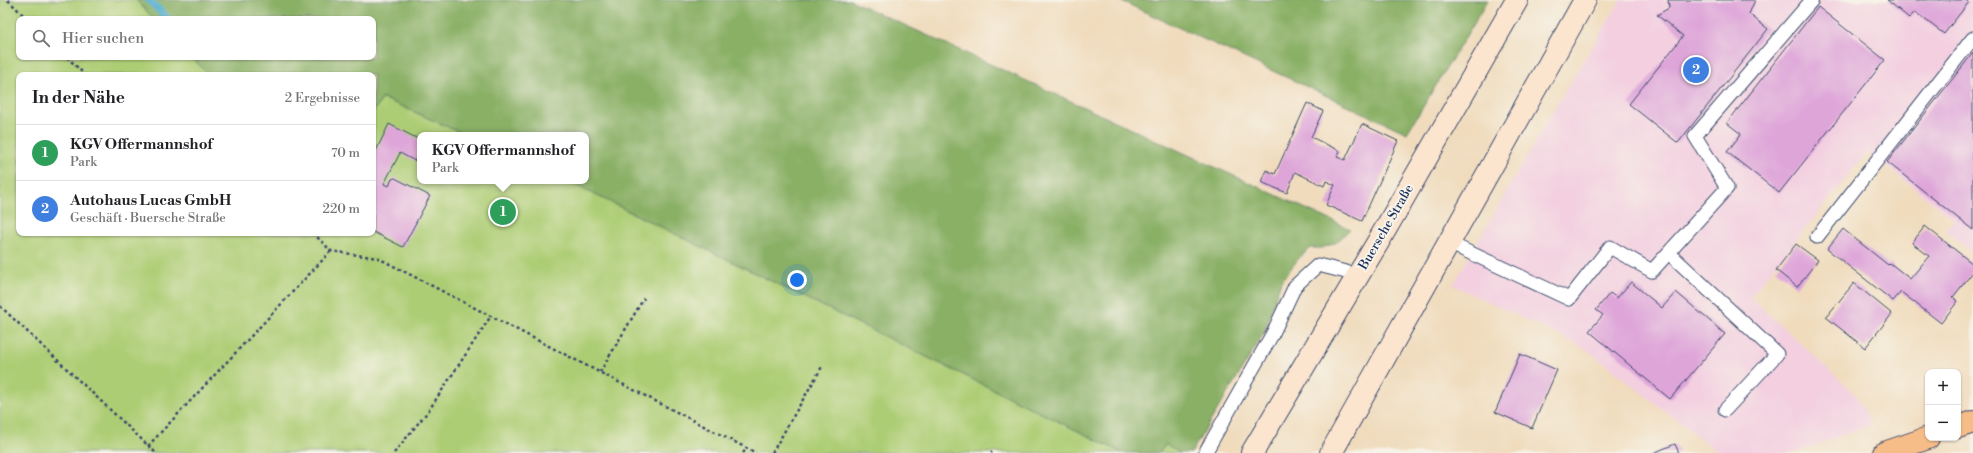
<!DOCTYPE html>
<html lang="de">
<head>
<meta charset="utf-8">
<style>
	body { margin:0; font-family:"Libre Bodoni",serif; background:#f2f2f2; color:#202124 }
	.controls { position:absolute; right:12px; bottom:12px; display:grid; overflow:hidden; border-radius:8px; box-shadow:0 1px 3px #0004 }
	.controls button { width:36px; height:36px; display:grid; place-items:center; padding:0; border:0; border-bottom:1px solid #e0e0e0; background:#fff; color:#202124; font:20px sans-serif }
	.you { position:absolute; left:797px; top:280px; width:14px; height:14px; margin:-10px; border:3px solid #fff; border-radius:50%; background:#1a73e8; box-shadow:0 0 0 6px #1a73e833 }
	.badge { display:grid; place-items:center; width:26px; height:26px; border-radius:50%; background:#0f766e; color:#fff; font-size:13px; font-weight:700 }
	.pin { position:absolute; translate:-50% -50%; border:2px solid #fff; box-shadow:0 1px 4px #0006 }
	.popup { position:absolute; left:417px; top:132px; width:172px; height:52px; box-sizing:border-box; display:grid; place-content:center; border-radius:8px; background:#fff; filter:drop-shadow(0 1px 3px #0005); font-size:13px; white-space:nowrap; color:#757577 }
	.popup b { font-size:15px; color:#202124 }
	.popup::after { content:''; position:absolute; left:50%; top:100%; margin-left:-8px; border:8px solid transparent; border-top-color:#fff }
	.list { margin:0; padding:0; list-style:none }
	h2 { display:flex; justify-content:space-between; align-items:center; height:52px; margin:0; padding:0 16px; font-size:17px }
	h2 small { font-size:13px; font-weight:400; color:#757577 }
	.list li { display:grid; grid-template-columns:26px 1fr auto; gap:12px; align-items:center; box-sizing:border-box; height:56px; padding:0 16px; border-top:1px solid #e0e0e0 }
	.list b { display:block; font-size:15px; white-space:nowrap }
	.list p { margin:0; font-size:13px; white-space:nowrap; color:#757577 }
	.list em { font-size:13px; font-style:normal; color:#757577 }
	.icon { flex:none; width:22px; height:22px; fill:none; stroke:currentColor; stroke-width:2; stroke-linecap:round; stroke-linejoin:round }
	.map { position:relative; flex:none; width:1973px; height:453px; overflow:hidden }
	.search { position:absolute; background:#fff; box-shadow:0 1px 3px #0004; left:16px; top:16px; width:360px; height:44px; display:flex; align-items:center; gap:10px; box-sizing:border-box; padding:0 14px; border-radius:8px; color:#757577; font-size:15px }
	.panel { position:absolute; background:#fff; box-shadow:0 1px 3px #0004; left:16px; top:72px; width:360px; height:164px; border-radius:8px }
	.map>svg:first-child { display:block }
</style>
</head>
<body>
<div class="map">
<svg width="1973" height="453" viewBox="0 0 1973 453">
	<rect width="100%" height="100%" fill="#f7f3e8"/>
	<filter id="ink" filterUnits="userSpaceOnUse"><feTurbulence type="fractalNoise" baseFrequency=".025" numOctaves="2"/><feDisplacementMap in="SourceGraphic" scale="8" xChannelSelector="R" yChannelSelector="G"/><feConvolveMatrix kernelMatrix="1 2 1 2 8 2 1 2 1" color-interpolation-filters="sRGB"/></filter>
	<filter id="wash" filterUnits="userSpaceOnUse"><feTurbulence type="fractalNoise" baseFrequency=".012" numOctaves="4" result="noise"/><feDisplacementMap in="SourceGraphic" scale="16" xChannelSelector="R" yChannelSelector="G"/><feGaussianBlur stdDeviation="0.9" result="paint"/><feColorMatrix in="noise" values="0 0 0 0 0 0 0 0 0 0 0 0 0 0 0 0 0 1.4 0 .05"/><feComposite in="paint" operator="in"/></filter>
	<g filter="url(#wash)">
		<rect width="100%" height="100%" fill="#f0dcbd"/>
		<path fill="#f3cfe0" d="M1621,0H1973V253L1946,231L1954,219L1867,152L1750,297L1856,395L1872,425L1792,453H1719L1583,347L1453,285L1553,111Z"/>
		<path fill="#adcd75" stroke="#647e6a" d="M0,0H136L154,19H19V57H192L208,75H19V233H373V112L383,98L466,135H420V181H567L1123,453H0Z
			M1166,444L1180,453H1159Z"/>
		<path fill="#8ab066" stroke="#527062" d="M136,0H850L1350,229L1337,242L1322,248H1311L1299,258L1281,281L1264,333L1191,453H1180L1166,444L1159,453H1123L567,181H586V135H466L383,98L373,112V75H208L192,57H373V19H154Z
			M1119,0H1488L1407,133Z"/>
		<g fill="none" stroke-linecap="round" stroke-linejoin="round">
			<path stroke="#51adcf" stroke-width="8" d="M149,0L168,19"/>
		</g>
		<g id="blocks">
			<path fill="#dea5d9" d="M1668,0H1755L1749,14L1768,29L1678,143L1629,104L1683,36L1657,15L1669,8Z
				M1887,0H1967L1969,2L1944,34L1915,12L1909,18Z
				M1818,7L1885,60L1779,193L1727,152L1741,134L1727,123Z
				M1973,53V230L1887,162Z
				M1307,103L1323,111L1311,137L1340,151L1337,157L1345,160L1362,124L1398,141L1362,221L1326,205L1335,185L1326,181L1324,186L1295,172L1287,193L1261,182L1266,170L1275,174Z
				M389,124L420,140V151L415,161L400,153L384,184L389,186L392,179L395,178L430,196L403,247L373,232V157Z
				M1925,226L1973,264V272L1953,297L1958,301L1941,323L1901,292L1893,301L1827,249L1843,229L1888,265L1890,263L1910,279L1929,256L1912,243Z
				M1796,244L1818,260L1797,287L1776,270Z
				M1631,282L1662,308L1676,292L1725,334L1670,399L1589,331L1603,315L1596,310L1610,293L1617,298Z
				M1854,283L1892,314L1865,348L1826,317Z
				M1520,354L1557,370L1532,428L1495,412Z
				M1675,444L1679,453H1653Z"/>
		</g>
	</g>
	<g filter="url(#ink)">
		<use href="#blocks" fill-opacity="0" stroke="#3b496c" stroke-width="1"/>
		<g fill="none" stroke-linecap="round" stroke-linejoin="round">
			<g stroke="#3b496c" stroke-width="15">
				<path id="lane" d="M1817,237L1973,38
					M1449,243L1569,299L1610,247L1652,271L1727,188L1695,136L1812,0
					M1669,253L1777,354L1725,410
					M1205,453L1273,333L1295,286L1318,265L1358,275"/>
			</g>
			<g stroke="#3b496c" stroke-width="24">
				<path id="secondary" d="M1252,453L1378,242L1517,0
					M1331,453L1585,0"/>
			</g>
			<g stroke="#3b496c" stroke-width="24">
				<path id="primary" d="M1958,427L1973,422
					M1884,453L1928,438"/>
			</g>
			<path stroke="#3b496c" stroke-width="2.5" stroke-dasharray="3 3" stroke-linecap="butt" d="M8,0L27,19
				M67,57L85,75
				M313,233L331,251L378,258L756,453
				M0,306L156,453
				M600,372L644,298
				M148,446L331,251
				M394,453L429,410L491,316
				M743,453L747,448
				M772,453L823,365
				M991,453L992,452"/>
			<use href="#lane" stroke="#fff" stroke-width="13"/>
			<use href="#secondary" stroke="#fce5cf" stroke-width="22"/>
			<use href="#primary" stroke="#f7bd88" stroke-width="22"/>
		</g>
	</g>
	<g text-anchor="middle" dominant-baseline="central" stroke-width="4" stroke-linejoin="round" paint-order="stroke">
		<g font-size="13" fill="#1b2f5e" stroke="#f7f3e8">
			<text transform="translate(1386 227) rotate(-60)">Buersche Straße</text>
		</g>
	</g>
</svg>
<div class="controls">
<button>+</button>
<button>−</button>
</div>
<div class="you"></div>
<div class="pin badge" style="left:503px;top:212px;background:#2e9e5b">1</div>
<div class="popup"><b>KGV Offermannshof</b>Park</div>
<div class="pin badge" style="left:1696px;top:70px;background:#3f7fe0">2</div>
<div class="search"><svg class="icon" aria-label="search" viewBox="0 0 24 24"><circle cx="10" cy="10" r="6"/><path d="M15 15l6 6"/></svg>Hier suchen</div>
<section class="panel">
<h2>In der Nähe<small>2 Ergebnisse</small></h2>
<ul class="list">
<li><span class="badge" style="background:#2e9e5b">1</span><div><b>KGV Offermannshof</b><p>Park</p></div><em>70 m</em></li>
<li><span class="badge" style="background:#3f7fe0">2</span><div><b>Autohaus Lucas GmbH</b><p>Geschäft · Buersche Straße</p></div><em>220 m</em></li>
</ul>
</section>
</div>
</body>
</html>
